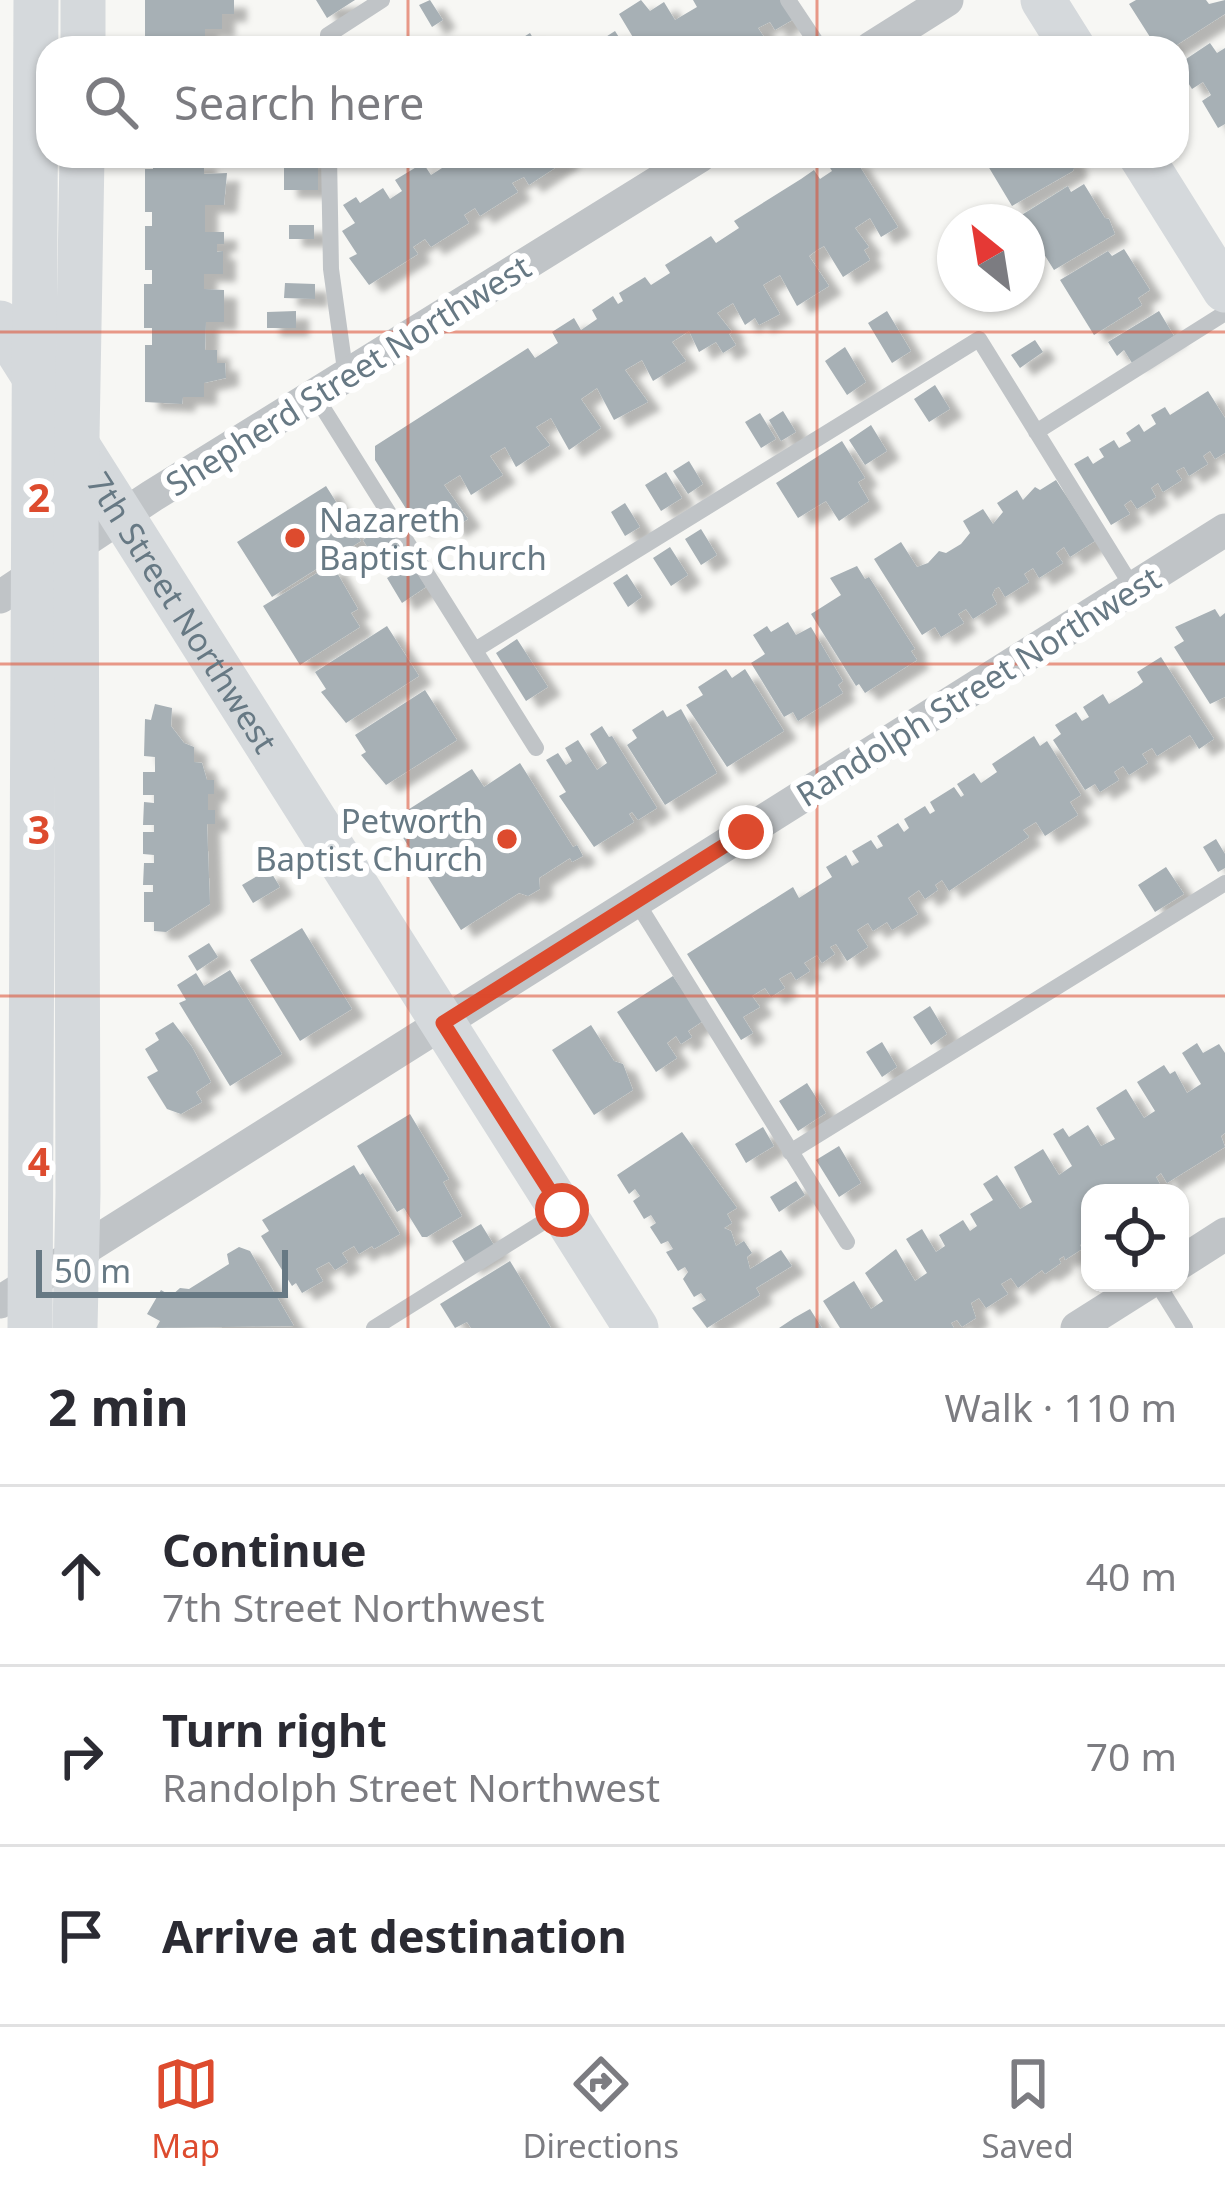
<!DOCTYPE html>
<html lang="en">
<head>
<meta charset="utf-8">
<style>
	body { margin:0; font-family:"Noto Sans",sans-serif; background:#f7f7f7; color:#2b2b33 }
	.controls { position:absolute; right:36px; bottom:36px; display:grid; overflow:hidden; border-radius:24px; box-shadow:0 3px 9px #0004 }
	.controls button { width:108px; height:108px; display:grid; place-items:center; padding:0; border:0; border-bottom:3px solid #e1e1e2; background:#fff; color:#2b2b33; font:60px sans-serif }
	.compass { position:absolute; left:937px; top:204px; width:108px; height:108px; border-radius:50%; background:#fff; box-shadow:0 3px 9px #0004; rotate:330deg }
	.scale { position:absolute; left:36px; bottom:30px; width:252px; box-sizing:border-box; padding-left:12px; border:6px solid #677984; border-top:0; font-size:33px; line-height:42px; white-space:nowrap; color:#677984; -webkit-text-stroke:9px #fff; paint-order:stroke }
	.stop { position:absolute; width:36px; height:36px; margin:-27px; border:9px solid #dd4b2e; border-radius:50%; background:#fff }
	.stop.end { background:#dd4b2e; border-color:#fff; box-shadow:0 3px 12px #0008 }
	.list { margin:0; padding:0; list-style:none }
	h2 { display:flex; justify-content:space-between; align-items:center; height:156px; margin:0; padding:0 48px; font-size:51px }
	h2 small { font-size:39px; font-weight:400; color:#7c7c81 }
	.list li { display:grid; grid-template-columns:78px 1fr auto; gap:36px; align-items:center; box-sizing:border-box; height:180px; padding:0 48px; border-top:3px solid #e1e1e2 }
	.list b { display:block; font-size:45px; white-space:nowrap }
	.list p { margin:0; font-size:39px; white-space:nowrap; color:#7c7c81 }
	.list em { font-size:39px; font-style:normal; color:#7c7c81 }
	.icon { flex:none; width:66px; height:66px; fill:none; stroke:currentColor; stroke-width:2; stroke-linecap:round; stroke-linejoin:round }
	.map { position:relative; flex:none; width:1225px; height:1328px; overflow:hidden }
	.search { position:absolute; background:#fff; box-shadow:0 3px 9px #0004; left:36px; right:36px; top:36px; height:132px; display:flex; align-items:center; gap:30px; box-sizing:border-box; padding:0 42px; border-radius:36px; color:#7c7c81; font-size:45px }
	.sheet { height:696px; background:#fff }
	nav { display:flex; justify-content:space-around; align-items:center; box-sizing:border-box; height:168px; border-top:3px solid #e1e1e2; background:#fff; font-size:33px; color:#7c7c81 }
	nav a { display:grid; justify-items:center; gap:6px }
	nav .on { color:#dd4b2e }
	.map>svg:first-child { display:block }
</style>
</head>
<body>
<div class="map">
<svg width="1225" height="1328" viewBox="0 0 1225 1328">
	<defs>
		<filter id="shadow"><feDropShadow dx="13" dy="8" stdDeviation="3" flood-color="#0004"/></filter>
	</defs>
	<rect width="100%" height="100%" fill="#f7f7f4"/>
	<path fill="#a7b0b5" filter="url(#shadow)" d="M145,0H234V14H222V29H205V48H152V37H145Z
		M316,0H355L327,18Z
		M430,0L443,20L432,27L419,5Z
		M641,0L650,11L664,2L675,20L697,7L693,0H782L794,19L775,30L770,22L758,28L764,37L745,48H631L637,44L619,14Z
		M1136,0H1206L1209,4L1225,0V14L1172,48H1157L1129,4Z
		M615,31L626,48H589L601,40Z
		M530,33L539,48H506Z
		M1210,43L1217,53L1225,48V124L1218,128L1202,101L1211,95L1203,82L1192,89L1177,65Z
		M291,156H318V190H284V162H291Z
		M450,156H565L567,160L529,185L524,177L512,183L518,192L480,216L475,208L464,215L469,223L431,247L425,239L413,247L418,254L369,285L349,258L357,254L342,231L355,223L343,205L356,197L360,203L383,188L390,199L402,191L395,180L423,163L431,175L453,161Z
		M837,156H848L851,162L855,159L898,227L881,237L870,218L855,228L869,247L864,250L870,260L843,277L824,246L817,250L809,256L829,286L797,306L780,275L763,285L780,314L767,321L759,325L755,318L745,325L733,303L717,313L732,332L729,334L736,345L723,353L716,342L699,352L689,331L672,342L686,361L653,381L642,360L625,370L648,402L614,420L597,388L581,399L601,428L569,450L551,418L536,427L550,445L516,467L505,447L490,456L503,475L471,495L460,475L444,485L468,519L452,530L443,514L419,529L375,460V446L528,348L535,358L558,343L552,332L574,318L581,330L597,319L592,310L613,296L618,304L623,301L619,293L645,277L651,285L670,273L665,265L711,236L716,243L739,228L734,221L801,179L814,170L820,179L832,171L827,163Z
		M982,156H1069L1075,165L1073,171L1012,206Z
		M153,161H204V174L227,173L224,205H205V232H224V244H217V252L223,251V274H204V289L224,290V322H206L205,350H217V363H225L226,378L204,383V397H183L182,404L145,402V345H152V328H144V284H152V270H145V226H152V212H145V169H153Z
		M1084,184L1105,218L1109,219L1115,234L1054,270L1020,216L1068,186L1071,192Z
		M289,225H314V239H289Z
		M1124,249L1150,290L1138,298L1142,305L1094,335L1060,280L1108,251L1112,256Z
		M285,283L315,284V299L284,298Z
		M296,311V328H267V312Z
		M887,311L911,351L892,363L868,323Z
		M1159,311L1174,336L1132,363L1124,350L1117,356L1108,342Z
		M1035,340L1043,352L1020,368L1011,355Z
		M845,347L866,382L847,395L825,361Z
		M935,385L950,409L929,422L914,399Z
		M1208,391L1225,418V453L1215,459L1210,451L1203,456L1208,464L1189,476L1184,467L1176,471L1182,480L1163,492L1158,483L1151,488L1156,497L1137,509L1131,500L1124,505L1130,514L1111,525L1074,464L1088,456L1093,464L1104,457L1099,449L1114,440L1119,448L1131,441L1126,433L1139,424L1144,432L1156,424L1151,415L1165,407L1170,415Z
		M783,411L796,432L781,441L769,420Z
		M760,413L776,439L761,448L745,422Z
		M871,425L887,451L865,465L849,440Z
		M842,441L865,478L858,482L869,501L839,521L826,501L798,518L776,483Z
		M689,461L703,484L688,494L673,471Z
		M666,472L682,498L661,511L645,485Z
		M1056,480L1095,541L1070,557L1064,547L1056,553L1063,563L1039,578L1033,568L1024,574L1029,582L1005,597L999,587L995,589L992,595L997,604L973,619L966,609L958,614L964,623L941,637L935,627L922,635L874,559L901,542L917,567L928,563L939,551L946,553L961,544L970,533L963,521L983,509L993,524L1003,512L997,503L1017,490L1023,500L1035,487L1040,490Z
		M326,486L361,541L272,597L237,542Z
		M625,503L640,527L625,536L611,512Z
		M387,524L402,549L378,564L363,540Z
		M701,529L717,555L701,565L685,539Z
		M670,547L688,575L671,586L653,558Z
		M411,563L426,587L402,603L387,578Z
		M332,564L358,609L351,613L360,627L300,665L263,606Z
		M857,566L865,579L869,577L915,649L911,651L917,660L865,693L859,684L856,686L811,614L841,595L830,578Z
		M627,574L642,597L628,607L613,583Z
		M1215,609L1220,617L1225,613V697L1210,704L1174,647L1184,641L1175,627Z
		M788,622L796,635L811,627L843,681L838,685L843,693L798,721L793,712L784,717L751,663L765,654L753,635L767,626L771,632Z
		M387,626L419,676L346,723L321,692L326,689L315,672Z
		M517,639L548,687L526,701L496,653Z
		M1161,657L1214,739L1199,749L1190,735L1157,756L1152,748L1142,754L1148,763L1129,775L1123,766L1114,772L1119,780L1100,792L1095,784L1085,790L1053,740L1061,734L1055,725L1076,712L1082,721L1089,717L1083,707L1103,694L1109,704L1138,686L1143,682L1137,672Z
		M726,669L732,678L745,669L784,731L727,767L686,705L703,695L698,687Z
		M425,690L457,740L386,785L361,755L366,752L355,735Z
		M155,704L172,708L171,726L184,743L194,747V762L202,763L207,780H214V794H208V810H215V824H207L210,904L166,932L154,931V922H144V892H153V885H143L144,863H154V855L143,854V832H154V825H143L144,802L154,803V795H143V772H155V757L144,756L145,719L151,720Z
		M681,709L717,773L665,805L627,745L637,738L632,730L663,710L667,717Z
		M602,726L609,737L612,736L657,808L638,820L632,812L629,814L634,822L594,847L559,796L566,792L546,760L558,753L566,765L572,761L565,748L578,740L597,770L607,763L590,734Z
		M1034,736L1040,746L1047,741L1081,795L1070,802L1078,815L1045,836L1036,822L1023,830L1029,837L949,891L942,880L935,885L938,890L925,899L919,890L908,898L918,914L892,930L887,922L873,931L868,923L857,930L868,947L847,961L836,944L830,947L835,954L822,963L817,955L804,963L810,971L796,980L791,972L779,979L785,988L771,997L765,988L752,996L760,1007L743,1017L753,1033L741,1040L687,954L793,887L799,898L832,877L826,867L846,855L852,866L859,862L852,851L871,840L877,849L883,846L877,836L898,823L904,832L909,828L904,819L925,806L930,814L935,811L930,802L954,787L961,797L964,795L957,784L974,773L981,783L997,772L992,764Z
		M520,763L573,847L577,845L583,856L572,862L570,858L539,878L540,889L528,896L519,893L461,930L392,820L472,769L484,787Z
		M1216,839L1225,854V868L1218,872L1203,847Z
		M1166,867L1184,894L1155,912L1138,885Z
		M269,869L280,887L253,903L242,885Z
		M302,928L352,1009L300,1041L250,960Z
		M209,943L218,957L197,971L188,956Z
		M230,970L282,1054L230,1086L179,1003L186,1000L177,985L196,973L204,986Z
		M673,976L703,1021L688,1031L692,1037L681,1044L676,1036L667,1043L677,1058L656,1072L617,1012Z
		M930,1006L947,1034L931,1045L913,1017Z
		M173,1022L192,1047L211,1082L196,1092L202,1102L181,1114L167,1109L147,1077L158,1071L145,1049L159,1040L155,1033Z
		M591,1025L614,1061L623,1064L633,1090L594,1115L552,1050Z
		M882,1042L897,1067L882,1077L866,1052Z
		M1197,1043L1203,1053L1219,1044L1225,1053V1133L1221,1136L1225,1147L1167,1183L1161,1173L1156,1177L1161,1186L1149,1193H1090V1238L1080,1245L1082,1249L1065,1260L1064,1256L1059,1259L1061,1263L1045,1274L1042,1270L1018,1288L1011,1278L1001,1284L1008,1294L986,1308L979,1298L971,1303L976,1318L962,1327L957,1320L951,1323L954,1328H840L823,1301L854,1281L871,1309L883,1301L865,1273L896,1249L915,1281L927,1273L906,1239L922,1229L936,1252L945,1246L939,1235L963,1220L970,1231L977,1226L970,1214L993,1200L983,1184L997,1175L1020,1209L1032,1202L1014,1167L1043,1149L1059,1175L1072,1166L1053,1134L1063,1128L1069,1137L1088,1125L1101,1146L1115,1139L1096,1108L1126,1089L1144,1118L1155,1111L1137,1082L1164,1065L1170,1074L1175,1071L1187,1093L1201,1084L1182,1053Z
		M807,1083L826,1113L798,1131L779,1101Z
		M410,1114L449,1179L443,1182L462,1216L427,1237H422L404,1208L397,1212L357,1146Z
		M763,1127L774,1146L746,1163L735,1144Z
		M682,1132L737,1208L727,1214L732,1223L724,1228L731,1231L736,1246L744,1241L752,1253L747,1257L750,1269L781,1250L792,1266L756,1288L760,1295L707,1328L692,1308L706,1300L701,1293L694,1297L683,1279L688,1272L685,1267L678,1271L666,1252L673,1249L668,1241L661,1244L650,1227L656,1223L651,1215L644,1219L633,1201L640,1196L635,1189L629,1194L617,1175Z
		M839,1146L861,1183L839,1197L816,1160Z
		M354,1165L360,1175L363,1173L400,1234L374,1249L372,1246L359,1254L354,1246L342,1253L348,1262L335,1270L329,1262L316,1269L323,1281L302,1293L296,1283L292,1286L261,1236L269,1231L262,1220Z
		M796,1181L805,1195L779,1212L770,1197Z
		M481,1224L497,1250L468,1267L452,1241Z
		M239,1247L250,1251L294,1326L156,1328L160,1321L147,1314L161,1290L171,1296L180,1288L189,1289L229,1264L227,1254Z
		M510,1261L551,1328H471L467,1322L455,1328L440,1304Z
		M810,1309L822,1328H779L794,1318Z"/>
	<g fill="none" stroke-linecap="round" stroke-linejoin="round">
		<path stroke="#c0c4c7" stroke-width="16" d="M788,0L820,48
			M328,48V35L382,0
			M329,156L331,269L346,377
			M316,397L536,748
			M1036,432L1225,313
			M475,650L979,339L1133,588
			M636,901L847,1242
			M790,1152L1225,883
			M1157,1283L1185,1328
			M374,1328L561,1211"/>
		<path stroke="#c0c4c7" stroke-width="33" d="M871,48L947,0
			M0,597L152,496L700,156
			M1180,1263L1225,1234
			M0,1302L1225,530
			M1077,1328L1148,1283"/>
		<g stroke="#d5d9dc" stroke-width="45">
			<path d="M1043,0L1073,48"/>
			<path d="M83,48V0"/>
			<path d="M1141,156L1225,290"/>
			<path id="s1" d="M0,323L636,1328"/>
			<path d="M30,1328L36,0"/>
			<path d="M75,1328L78,1193L76,495L82,156"/>
		</g>
	</g>
	<g fill="none" stroke-linecap="round" stroke-linejoin="round">
		<path stroke="#dd4b2e" stroke-width="15" d="M562,1210L443,1023L746,832"/>
	</g>
	<path fill="none" stroke="#dd4b2e" stroke-width="3" stroke-opacity="0.55" d="M408,0V48M817,0V48M408,156V1328M817,156V1328M0,332H1225M0,664H1225M0,996H1225"/>
	<g fill="#dd4b2e" stroke="#fff" stroke-width="4.5">
		<circle cx="295" cy="538" r="12"/>
		<circle cx="507" cy="839" r="12"/>
	</g>
	<g text-anchor="middle" dominant-baseline="central" stroke-width="12" stroke-linejoin="round" paint-order="stroke">
		<g font-size="33" fill="#677984" stroke="#fff">
			<text transform="translate(348 375) rotate(-32)">Shepherd Street Northwest</text>
			<text stroke="none"><textPath href="#s1" startOffset="342">7th Street Northwest</textPath></text>
			<text transform="translate(978 686) rotate(-32)">Randolph Street Northwest</text>
		</g>
		<g font-size="33" fill="#677984" stroke="#fff" text-anchor="start">
			<text x="319" y="519">Nazareth<tspan x="319" dy="38">Baptist Church</tspan></text>
			<text x="483" y="820" text-anchor="end">Petworth<tspan x="483" dy="38">Baptist Church</tspan></text>
		</g>
	</g>
	<g font-size="39" text-anchor="middle" font-weight="bold" fill="#dd4b2e" stroke="#fff" stroke-width="12" stroke-linejoin="round" paint-order="stroke">
		<text x="39" y="512">2</text>
		<text x="39" y="844">3</text>
		<text x="39" y="1176">4</text>
	</g>
</svg>
<div class="controls">
<button><svg class="icon" aria-label="locate" viewBox="0 0 24 24"><circle cx="12" cy="12" r="6"/><path d="M12 2v4M12 18v4M2 12h4M18 12h4"/></svg></button>
</div>
<svg class="compass" viewBox="-18 -18 36 36"><path d="M0-13l5 13h-10z" fill="#e53935"/><path d="M0 13l5-13h-10z" fill="#7c7c81"/></svg>
<div class="scale">50 m</div>
<div class="stop" style="left:562px;top:1210px"></div>
<div class="stop end" style="left:746px;top:832px"></div>
<div class="search"><svg class="icon" aria-label="search" viewBox="0 0 24 24"><circle cx="10" cy="10" r="6"/><path d="M15 15l6 6"/></svg>Search here</div>
</div>
<section class="sheet">
<h2>2 min<small>Walk · 110 m</small></h2>
<ul class="list">
<li><svg class="icon" aria-label="ahead" viewBox="0 0 24 24"><path d="M12 20V5M6 11l6-6 6 6"/></svg><div><b>Continue</b><p>7th Street Northwest</p></div><em>40 m</em></li>
<li><svg class="icon" aria-label="right" viewBox="0 0 24 24"><path d="M7 20v-9h11M14 6l5 5-5 5"/></svg><div><b>Turn right</b><p>Randolph Street Northwest</p></div><em>70 m</em></li>
<li><svg class="icon" aria-label="arrive" viewBox="0 0 24 24"><path d="M6 21V4h12l-3 4 3 4H6"/></svg><div><b>Arrive at destination</b></div></li>
</ul>
</section>
<nav>
<a class="on"><svg class="icon" aria-label="map" viewBox="0 0 24 24"><path d="M3 6l6-2 6 2 6-2v14l-6 2-6-2-6 2zM9 4v14M15 6v14"/></svg>Map</a>
<a><svg class="icon" aria-label="directions" viewBox="0 0 24 24"><path d="M12 3l9 9-9 9-9-9zM9 14v-3h6M13 9l2 2-2 2"/></svg>Directions</a>
<a><svg class="icon" aria-label="saved" viewBox="0 0 24 24"><path d="M7 4h10v16l-5-4-5 4z"/></svg>Saved</a>
</nav>
</body>
</html>
